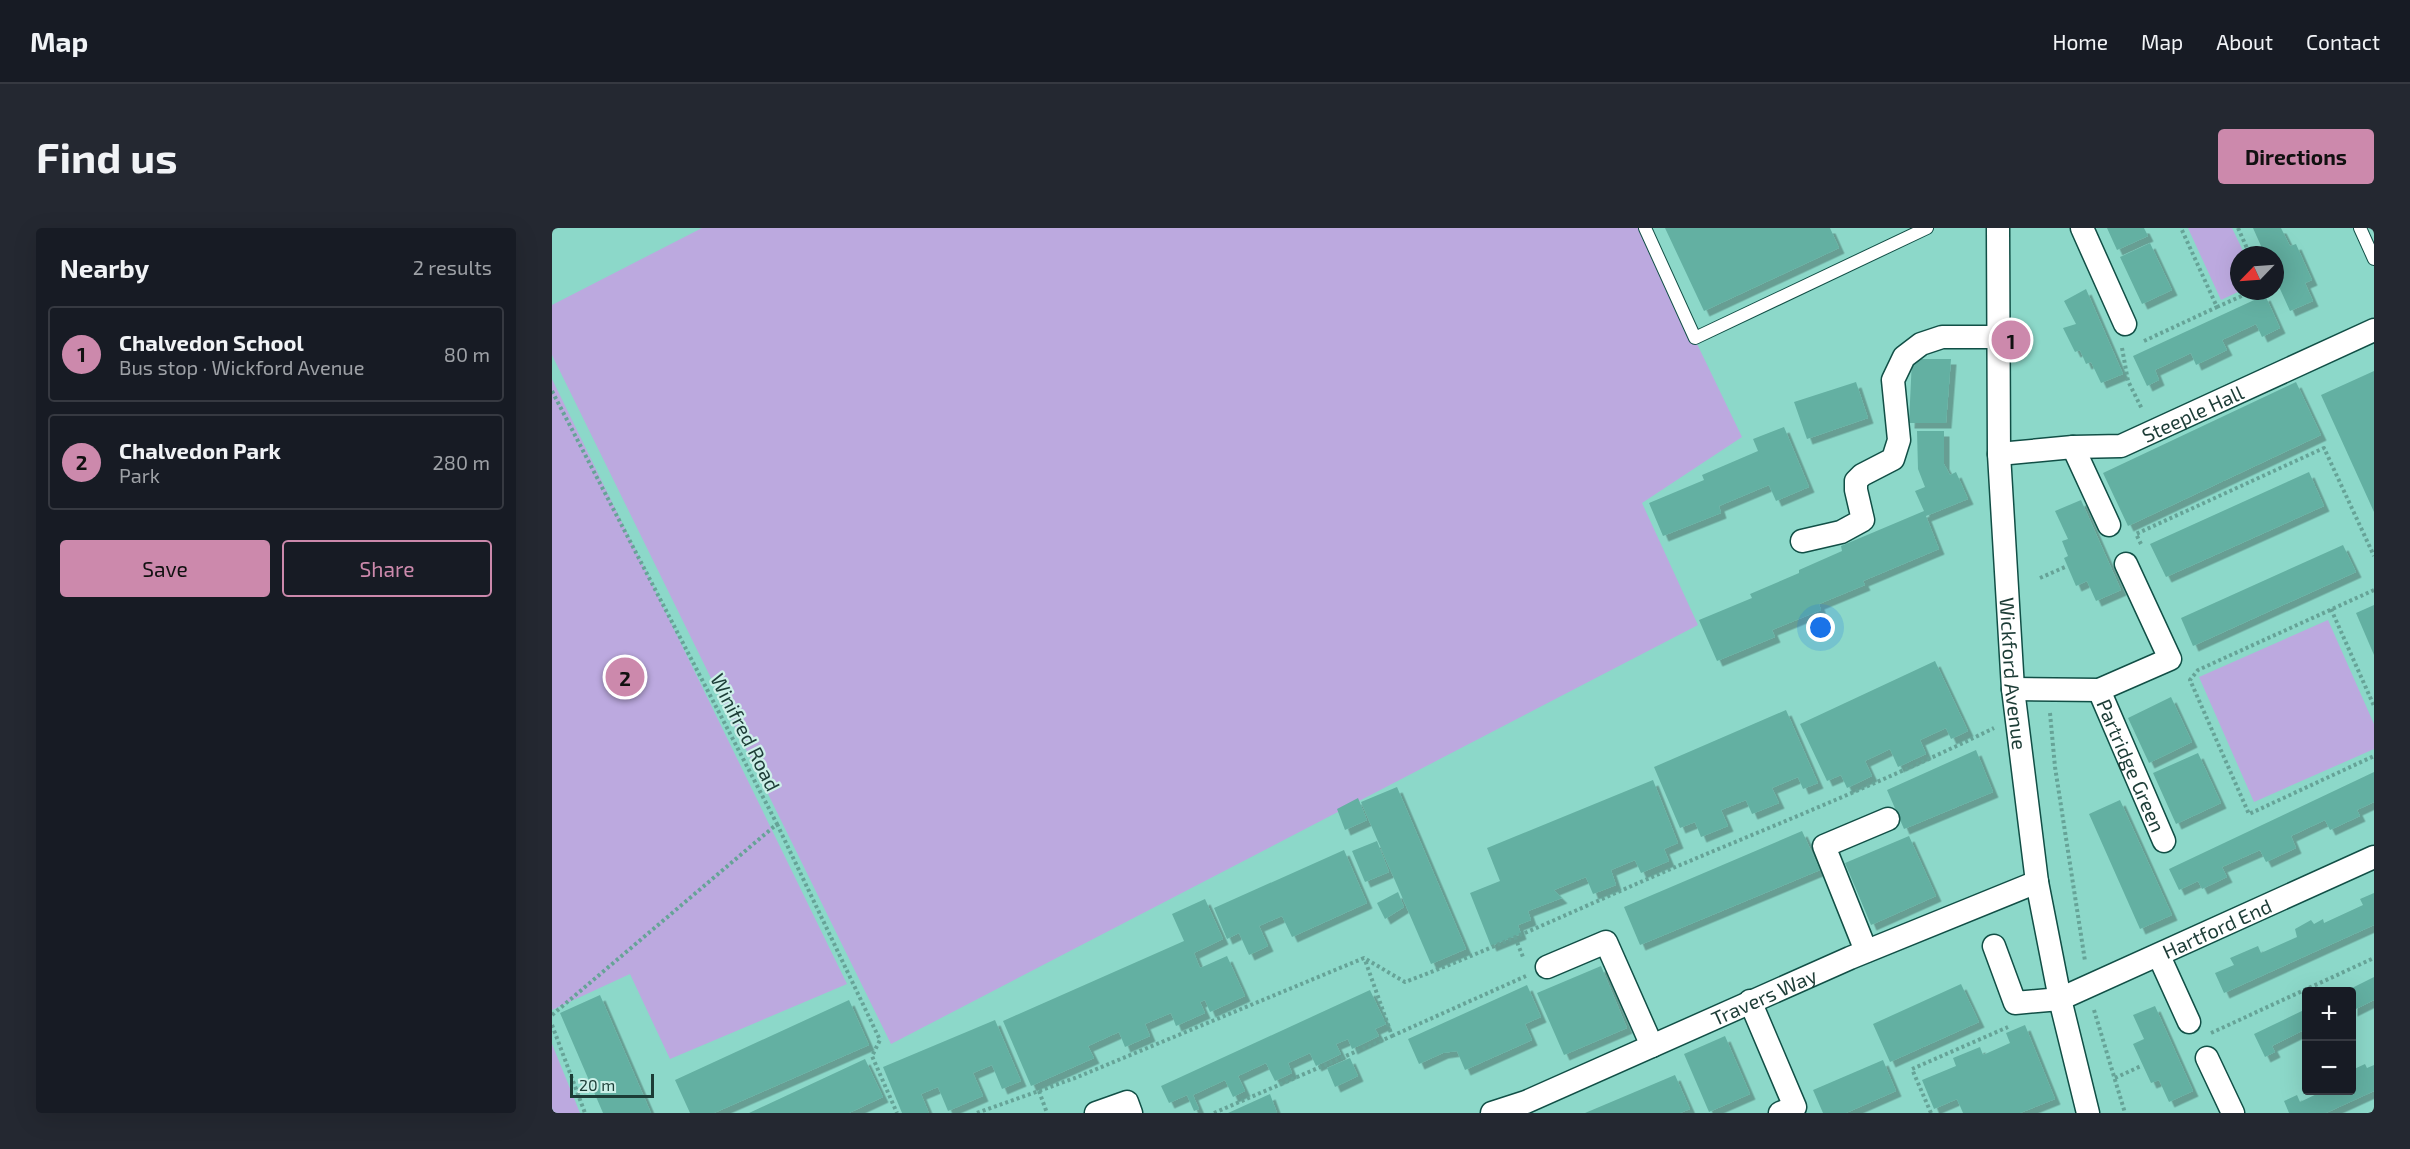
<!DOCTYPE html>
<html lang="en">
<head>
<meta charset="utf-8">
<style>
	body { margin:0; font-family:"Exo 2",sans-serif; background:#242831; color:#f1f3f6 }
	.controls { position:absolute; right:18px; bottom:18px; display:grid; overflow:hidden; border-radius:6px; box-shadow:0 6px 24px #0002 }
	.controls button { width:54px; height:54px; display:grid; place-items:center; padding:0; border:0; border-bottom:2px solid #363941; background:#171b24; color:#f1f3f6; font:30px sans-serif }
	.compass { position:absolute; left:1678px; top:18px; width:54px; height:54px; border-radius:50%; background:#171b24; box-shadow:0 6px 24px #0002; rotate:245deg }
	.scale { position:absolute; left:18px; bottom:15px; width:84px; box-sizing:border-box; padding-left:6px; border:3px solid #1c3c36; border-top:0; font-size:16px; line-height:21px; white-space:nowrap; color:#1c3c36; -webkit-text-stroke:4px #ccf0e8; paint-order:stroke }
	.you { position:absolute; left:1269px; top:400px; width:21px; height:21px; margin:-15px; border:4px solid #fff; border-radius:50%; background:#1a73e8; box-shadow:0 0 0 9px #1a73e833 }
	.badge { display:grid; place-items:center; width:39px; height:39px; border-radius:50%; background:#cc89ac; color:#111; font-size:20px; font-weight:700 }
	.pin { position:absolute; translate:-50% -50%; border:3px solid #fff; box-shadow:0 2px 6px #0006 }
	.list { margin:0; padding:0; list-style:none }
	h2 { display:flex; justify-content:space-between; align-items:center; height:78px; margin:0; padding:0 24px; font-size:26px }
	h2 small { font-size:20px; font-weight:400; color:#9ea1a6 }
	.list li { display:grid; grid-template-columns:39px 1fr auto; gap:18px; align-items:center; box-sizing:border-box; height:96px; margin:0 12px 12px; padding:0 12px; border:2px solid #363941; border-radius:6px }
	.list b { display:block; font-size:22px; white-space:nowrap }
	.list p { margin:0; font-size:20px; white-space:nowrap; color:#9ea1a6 }
	.list em { font-size:20px; font-style:normal; color:#9ea1a6 }
	.actions { display:flex; gap:12px; padding:18px 24px }
	.actions a { flex:1; padding:14px 0; border:2px solid #cc89ac; border-radius:6px; text-align:center; font-size:21px; color:#cc89ac }
	.actions .main { background:#cc89ac; color:#111 }
	.map { position:relative; flex:none; width:1822px; height:885px; overflow:hidden; border-radius:6px }
	header { display:flex; align-items:center; gap:36px; box-sizing:border-box; height:84px; padding:0 30px; background:#171b24; border-bottom:2px solid #363941 }
	header strong { font-size:28px }
	nav { display:flex; gap:33px; margin-inline-start:auto; font-size:21px }
	.intro { display:flex; align-items:center; justify-content:space-between; box-sizing:border-box; height:144px; padding:0 36px }
	h1 { margin:0; font-size:42px }
	.button { padding:15px 27px; border-radius:6px; background:#cc89ac; color:#111; font-size:21px; font-weight:700 }
	main { display:flex; gap:36px; padding:0 36px }
	aside { flex:1; background:#171b24; border-radius:6px; box-shadow:0 6px 24px #0002 }
	.map>svg:first-child { display:block }
</style>
</head>
<body>
<header>
<strong>Map</strong>
<nav><a>Home</a><a>Map</a><a>About</a><a>Contact</a></nav>
</header>
<div class="intro"><h1>Find us</h1><a class="button">Directions</a></div>
<main>
<aside>
<h2>Nearby<small>2 results</small></h2>
<ul class="list">
<li><span class="badge">1</span><div><b>Chalvedon School</b><p>Bus stop · Wickford Avenue</p></div><em>80 m</em></li>
<li><span class="badge">2</span><div><b>Chalvedon Park</b><p>Park</p></div><em>280 m</em></li>
</ul>
<div class="actions"><a class="main">Save</a><a>Share</a></div>
</aside>
<div class="map">
<svg width="1822" height="885" viewBox="0 0 1822 885">
	<defs>
		<filter id="shadow"><feDropShadow dx="5.5" dy="5.5" stdDeviation="0" flood-color="#0004"/></filter>
	</defs>
	<rect width="100%" height="100%" fill="#8cd8c9"/>
	<path fill="#bca9df" d="M150,0H1089L1190,209L1090,275L1146,397L339,816L0,127V77Z
		M1636,0H1680L1693,27H1687L1688,63L1669,72Z
		M0,151L295,756L118,831L78,746L0,782Z
		M1776,392L1822,496V521L1702,574L1647,449Z
		M0,816L28,885H0Z"/>
	<path fill="#64b0a2" filter="url(#shadow)" d="M1113,0H1278L1287,20L1152,83Z
		M1555,0H1592L1596,8L1565,22Z
		M1701,0H1729L1738,18L1744,16L1760,52L1753,55L1761,73L1738,83L1723,50V27H1713Z
		M1598,15L1620,62L1590,76L1568,29Z
		M1534,61L1571,146L1549,155L1539,134L1534,136L1528,122L1523,124L1511,100L1524,96L1512,73Z
		M1713,67L1728,100L1710,109L1704,96L1670,112L1675,122L1644,137L1639,125L1603,142L1607,152L1595,158L1581,128Z
		M1360,131H1399L1394,195H1357Z
		M1822,143V284L1769,167Z
		M1304,154L1316,190L1255,211L1242,174Z
		M1744,154L1769,207L1576,298L1551,245Z
		M1232,199L1257,259L1224,273L1217,257L1167,278L1169,285L1111,308L1097,275L1152,252L1150,247L1206,223L1201,211Z
		M1365,203H1392V236L1398,247L1404,244L1416,271L1374,288L1387,321L1311,353L1313,357L1267,376L1269,382L1220,402L1223,409L1165,433L1147,392L1200,370L1198,366L1247,345V342L1290,323L1289,318L1372,283L1363,263L1373,259L1366,241Z
		M1757,244L1772,278L1614,349L1598,316Z
		M1529,272L1569,362L1544,373L1535,353L1524,358L1512,330L1516,328L1510,313L1516,311L1503,283Z
		M1791,317L1804,344L1641,418L1629,390Z
		M1822,377V427L1804,385Z
		M1383,433L1416,503L1399,511L1394,500L1368,512L1374,526L1346,539L1338,521L1313,533L1320,548L1295,560L1289,547L1275,553L1248,496Z
		M1619,469L1640,514L1597,535L1576,490Z
		M1234,482L1266,555L1251,561L1246,549L1220,560L1227,575L1200,586L1194,572L1169,582L1176,598L1149,609L1143,594L1128,600L1102,539Z
		M1424,522L1441,564L1352,601L1335,562Z
		M1646,525L1669,575L1624,596L1601,545Z
		M1822,544V574L1805,582L1808,588L1778,602L1773,592L1739,608L1744,620L1714,634L1708,622L1670,639L1675,649L1650,661L1646,653L1627,662L1617,641Z
		M1101,552L1126,615L1112,621L1117,633L1089,645L1083,632L1059,642L1064,657L1041,666L1034,649L1002,662L1010,670L976,683L979,692L966,697L969,706L939,718L918,665L948,653L935,620Z
		M845,559L914,721L879,736L809,574Z
		M806,570L815,592L793,602L785,581Z
		M1568,572L1620,687L1588,701L1537,586Z
		M1250,603L1268,642L1088,717L1072,679Z
		M1357,608L1384,668L1319,697L1293,635Z
		M825,613L837,644L813,654L800,623Z
		M792,622L815,675L740,709L730,688L707,698L716,718L697,727L687,705L675,711L662,680Z
		M846,664L852,679L833,691L825,675Z
		M1822,665V697L1672,765L1663,745L1682,737L1678,730L1706,718L1709,725L1745,709L1743,701L1759,692L1762,696L1771,691L1772,695L1811,677L1808,671Z
		M653,671L671,711L642,725L648,740L675,728L693,768L658,784L653,772L648,774L653,785L624,798L619,785L593,796L598,808L573,819L567,804L536,818L542,830L479,858L451,793L632,713L620,686Z
		M1049,738L1075,800L1012,827L985,765Z
		M1822,749V772L1800,783V764H1792Z
		M1409,756L1427,794L1338,834L1321,796Z
		M975,757L989,789L973,796L980,812L913,842L905,823L891,825L867,836L856,811Z
		M818,762L834,796L823,801L827,808L800,821L796,811L784,816L789,826L764,838L758,825L736,835L740,845L723,853L714,835L686,848L693,863L681,869L673,852L641,867L647,881L642,883L635,867L617,875L609,858Z
		M48,767L99,885H51L8,785Z
		M297,772L317,817L162,885H138L123,852Z
		M1603,778L1641,863L1617,874L1607,852L1599,855L1581,816L1592,811L1581,787Z
		M1754,781V801L1720,818L1723,824L1713,829L1702,806Z
		M443,792L469,853L450,861L440,837L421,845L431,868L396,883L386,859L369,866L377,885H350L331,839Z
		M1473,797L1503,871L1468,885H1411L1405,871L1382,881L1370,852L1404,838L1401,830L1428,819L1431,827L1458,815L1454,805Z
		M1173,808L1198,866L1157,884L1132,826Z
		M798,830L806,848L783,859L775,840Z
		M313,831L331,869L297,885H197Z
		M1331,832L1344,863L1294,885H1271L1261,862Z
		M1813,836L1815,840L1822,837V863L1774,885H1737L1732,873L1745,867L1748,874L1773,862H1800V842Z
		M1123,847L1138,881L1128,885H1033Z
		M718,866L725,885H676Z"/>
	<g fill="none" stroke-linecap="round" stroke-linejoin="round">
		<g stroke="#114f46" stroke-width="14">
			<path id="lane" d="M1093,0L1143,110L1375,0
				M1808,0L1822,31"/>
		</g>
		<g stroke="#114f46" stroke-width="25">
			<g id="street">
				<path id="s1" d="M1446,0L1447,226L1461,461L1485,654L1508,771L1536,885"/>
				<path d="M1530,0L1573,96"/>
				<path d="M1521,219L1557,297"/>
				<path id="s2" d="M1447,226L1521,219L1569,218L1822,102"/>
				<path d="M1250,313L1289,304L1311,292L1304,262V253L1310,247L1341,231L1347,212L1341,152L1352,129L1369,116L1390,109H1446"/>
				<path d="M1461,461L1547,462L1618,431L1574,336"/>
				<path id="s3" d="M1547,462L1612,613"/>
				<path id="s4" d="M1442,718L1463,775L1508,771L1822,629"/>
				<path d="M1314,723L1272,618L1336,591"/>
				<path d="M1607,728L1637,794"/>
				<path d="M995,739L1054,714L1100,818"/>
				<path d="M1198,773L1243,879L1228,885"/>
				<path d="M1655,830L1681,885"/>
				<path d="M544,885L575,874L579,885"/>
				<path id="s5" d="M940,885L974,874L1298,730L1485,654"/>
			</g>
		</g>
		<path stroke="#66a397" stroke-width="4" stroke-dasharray="3 3" stroke-linecap="butt" d="M1686,0L1698,27
			M1665,79L1701,63
			M1592,113L1665,79L1629,0
			M1570,120L1576,153L1590,181
			M0,163L225,596L0,787
			M1589,316L1584,306L1772,220L1822,328
			M1488,350L1513,339
			M1822,362L1646,442L1638,452L1697,586L1822,528
			M1779,381L1822,478
			M1498,485L1503,539L1533,733
			M225,596L328,812L320,828L345,885
			M963,709L971,729
			M1542,782L1573,885
			M0,797L33,885
			M1659,805L1822,730
			M840,808L974,748
			M1563,850L1589,838
			M487,863L495,885
			M425,885L523,850L812,730L853,754C944,720 1032,678 1121,640C1228,595 1338,551 1442,500
			M662,885L840,808L813,732
			M1379,885L1360,841L1456,799"/>
		<use href="#lane" stroke="#fff" stroke-width="12"/>
		<use href="#street" stroke="#fff" stroke-width="22"/>
	</g>
	<g text-anchor="middle" dominant-baseline="central" stroke-width="4.5" stroke-linejoin="round" paint-order="stroke">
		<g font-size="20" fill="#1c3c36" stroke="#ccf0e8">
			<text stroke="none"><textPath href="#s2" startOffset="201">Steeple Hall</textPath></text>
			<text stroke="none"><textPath href="#s1" startOffset="446">Wickford Avenue</textPath></text>
			<text transform="translate(194 504) rotate(63)">Winifred Road</text>
			<text stroke="none"><textPath href="#s3" startOffset="82">Partridge Green</textPath></text>
			<text stroke="none"><textPath href="#s4" startOffset="278">Hartford End</textPath></text>
			<text stroke="none"><textPath href="#s5" startOffset="296">Travers Way</textPath></text>
		</g>
	</g>
</svg>
<div class="controls">
<button>+</button>
<button>−</button>
</div>
<svg class="compass" viewBox="-18 -18 36 36"><path d="M0-13l5 13h-10z" fill="#e53935"/><path d="M0 13l5-13h-10z" fill="#9ea1a6"/></svg>
<div class="scale">20 m</div>
<div class="you"></div>
<div class="pin badge" style="left:1459px;top:112px">1</div>
<div class="pin badge" style="left:73px;top:449px">2</div>
</div>
</main>
</body>
</html>
